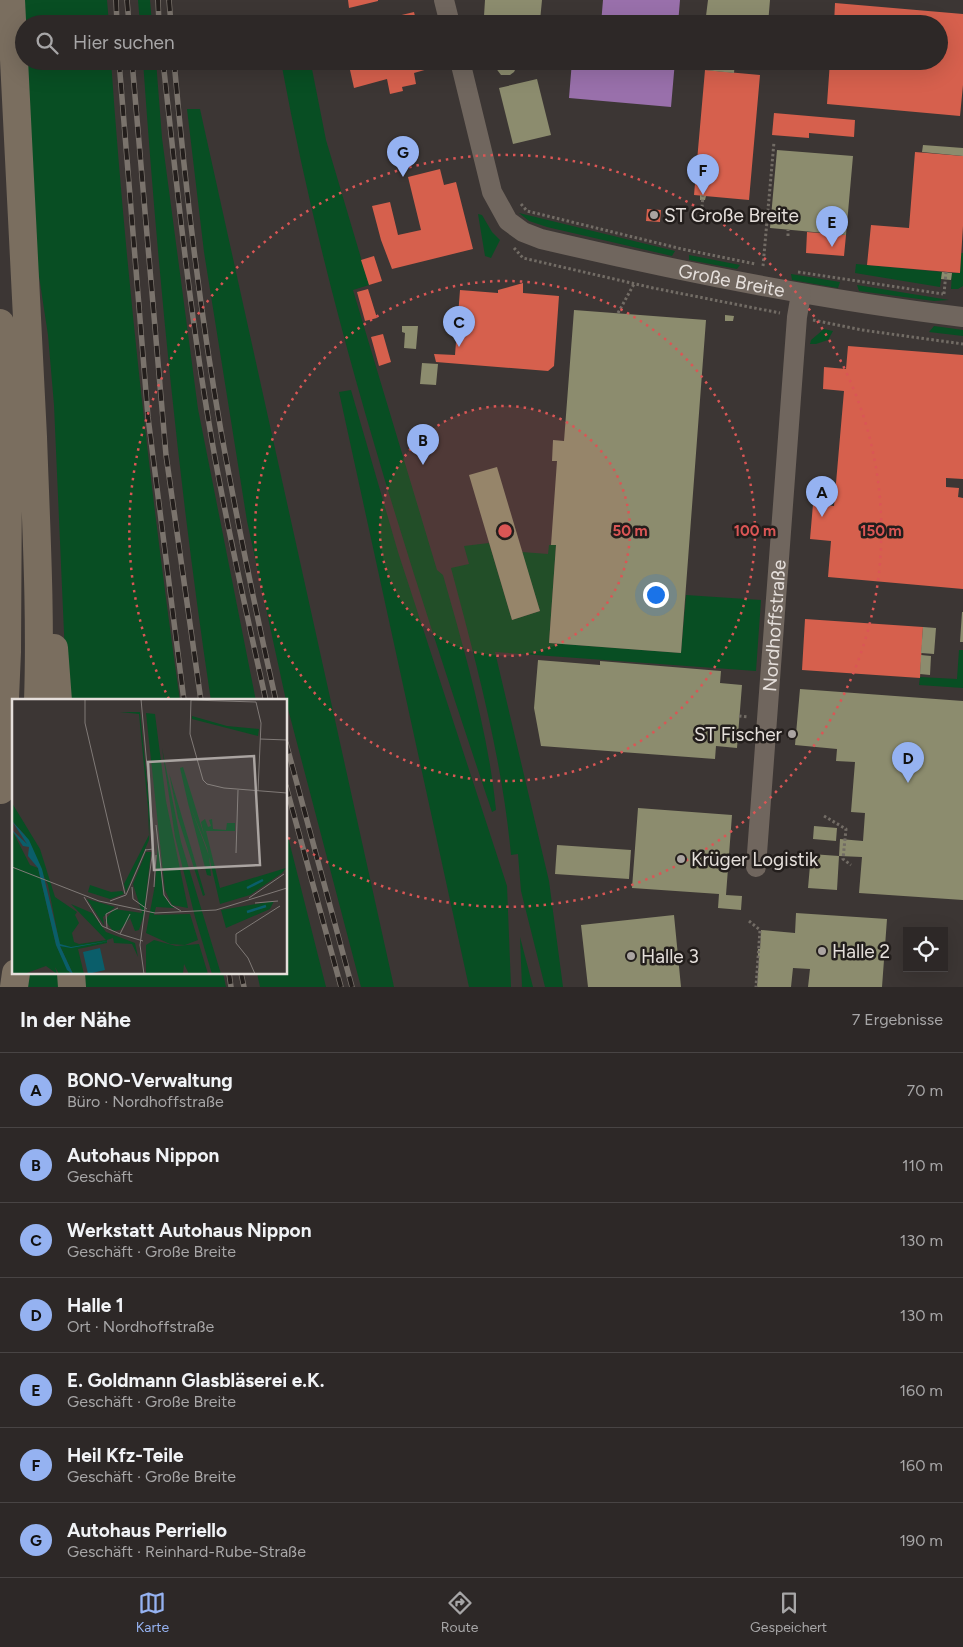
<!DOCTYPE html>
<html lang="de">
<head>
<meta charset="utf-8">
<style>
	body { margin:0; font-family:Figtree,sans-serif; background:#35302f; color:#f1f3f6 }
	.controls { position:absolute; right:15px; bottom:15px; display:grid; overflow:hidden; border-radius:0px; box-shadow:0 5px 20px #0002 }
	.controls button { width:45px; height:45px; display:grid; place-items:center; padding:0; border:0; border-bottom:1px solid #484444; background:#2d2827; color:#f1f3f6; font:25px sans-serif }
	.you { position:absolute; left:655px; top:594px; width:18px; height:18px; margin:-12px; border:4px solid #fff; border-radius:50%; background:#1a73e8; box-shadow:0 0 0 8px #1a73e833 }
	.badge { display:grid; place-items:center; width:32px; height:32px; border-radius:50%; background:#95b2f1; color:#111; font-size:16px; font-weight:700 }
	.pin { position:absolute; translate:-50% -41px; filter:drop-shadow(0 1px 2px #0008) }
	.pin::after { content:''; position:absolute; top:26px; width:18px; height:15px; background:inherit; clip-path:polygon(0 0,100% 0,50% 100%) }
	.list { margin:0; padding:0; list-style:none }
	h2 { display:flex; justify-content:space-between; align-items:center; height:65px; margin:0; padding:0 20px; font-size:21px }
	h2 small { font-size:16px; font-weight:400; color:#a7a6a7 }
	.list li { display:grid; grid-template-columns:32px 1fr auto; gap:15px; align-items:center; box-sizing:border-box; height:75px; padding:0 20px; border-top:1px solid #484444 }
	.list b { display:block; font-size:19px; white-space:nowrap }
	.list p { margin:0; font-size:16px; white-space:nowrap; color:#a7a6a7 }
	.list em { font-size:16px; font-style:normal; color:#a7a6a7 }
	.icon { flex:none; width:28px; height:28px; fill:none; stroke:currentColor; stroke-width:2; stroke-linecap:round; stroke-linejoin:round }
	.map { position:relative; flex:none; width:963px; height:987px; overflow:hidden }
	.search { position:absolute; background:#2d2827; box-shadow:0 5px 20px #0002; left:15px; right:15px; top:15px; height:55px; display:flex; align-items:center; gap:12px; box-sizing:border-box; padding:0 18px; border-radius:28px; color:#a7a6a7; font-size:19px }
	.sheet { height:590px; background:#2d2827 }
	nav { display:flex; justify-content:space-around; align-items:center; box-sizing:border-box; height:70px; border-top:1px solid #484444; background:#2d2827; font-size:14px; color:#a7a6a7 }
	nav a { display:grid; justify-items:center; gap:2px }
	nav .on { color:#95b2f1 }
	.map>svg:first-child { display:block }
</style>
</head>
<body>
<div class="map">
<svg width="963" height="987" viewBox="0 0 963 987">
	<rect width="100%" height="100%" fill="#3c3634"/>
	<path fill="#084e23" d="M22,0H107L109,24H24Z
		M138,0H150L152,24H140Z
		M25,61H111C126,275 150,489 180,701H67L54,405L48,335L33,237Z
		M143,61H156L162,138L198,409L256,701H211C179,489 158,275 143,61Z
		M311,64L326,140L369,285L353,290L437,570L443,575C465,653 488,730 496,810L492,812C410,567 329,321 282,67Z
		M187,109H200L394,987H361L287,705L247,521L204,252Z
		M519,213L675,251L672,256L547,227L529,221Z
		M478,214L482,215L492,232L500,240L491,258L485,256Z
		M961,253H963V286L958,289H951L952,273H960Z
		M689,255L740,265L737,269L689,260Z
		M856,264L942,272L940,287L855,273Z
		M791,274L840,282L838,288L792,280Z
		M857,285L949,300L934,301L859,291Z
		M934,326L963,330V336L929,332Z
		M824,329L833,331L828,340L816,344H810L811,340Z
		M351,390L398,552L507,886L511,987H469L339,392Z
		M489,543L512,620L540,611L522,552L548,554L549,545H556L549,643L681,653L686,595L761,600L756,671L495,652L549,881L563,987H545L521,891L518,854L511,855C502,757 476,662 451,568L469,564L464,546Z
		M959,650H963V688L919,685L920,677L957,679Z
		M286,829L326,987H260L257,973H286Z
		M520,937L533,987H522Z
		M27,973H61L62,987H24Z
		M80,973H223L226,987H80Z"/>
	<path fill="#d6604d" d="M348,0H378V1L349,8Z
		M835,3L963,14V85L960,116L827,104L830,61H939V24H834Z
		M414,12L417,24H356L384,16L385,19Z
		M348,61H426L428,69L414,73L416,84L402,87L403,91L390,94L387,79L354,88Z
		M705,70L760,75L749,200L694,195Z
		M774,113L855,120L854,137L809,133V138L772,135Z
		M915,152L963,156V226L960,273L867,265L871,225L909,228Z
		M440,169L444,185L456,182L473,249L392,269L381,240L372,206L390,202L398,235L421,230L408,177Z
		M647,209L661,210L660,222L646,221Z
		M807,232L846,235L844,256L806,253Z
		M374,256L382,281L369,285L361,260Z
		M523,283V293L559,296L554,366L548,371L436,362L434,354L455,355L460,290L498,293V290Z
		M368,289L377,318L365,321L357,292Z
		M383,334L391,362L379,366L371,337Z
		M848,346L963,355V479L946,478V487L959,488L958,497L963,498V589L828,577L831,541L810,539L813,504L834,506L844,391L823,389L824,367L846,369Z
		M805,619L923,627L920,678L802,670Z"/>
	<path fill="#9970ab" d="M603,0H680L678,24H601Z
		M572,61H675L671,107L569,98Z"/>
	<path fill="#8c8c6e" d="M485,0H542L540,21L484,16Z
		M708,0H770L768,24H705Z
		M496,61H516V68L514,72L510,75H501L495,67Z
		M705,61H735L734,73L705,70Z
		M537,79L551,135L513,144L499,88Z
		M923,145L963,148V156L922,152Z
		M777,150L853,156L846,235L770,228Z
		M700,195L706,196L705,200H700Z
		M942,272L952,273L951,280L941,279Z
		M574,310L706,320L681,653L549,643L556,545H551L557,461H552L553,440L564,441Z
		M725,315L734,316L733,321H725Z
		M402,326H418L416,349L404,348L405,333L402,332Z
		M422,363L438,364L436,385L420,384Z
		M497,467L540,611L512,620L469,475Z
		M962,612H963V642H960Z
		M923,627L936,628L934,654L921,653Z
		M921,655L931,656L930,675L920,674Z
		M538,660L600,665V661L721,671L720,683L742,685L737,748L716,746L715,759L541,746L534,708Z
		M800,689L963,701V900L859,893L862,857L839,856L840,839L863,841L865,813L851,812L855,762L836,761L837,749L795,745Z
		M789,729L795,730V739H788Z
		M638,808L732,815L726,895L742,896L741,910L718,908L719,894L632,888Z
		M814,826L837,828L836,841L813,839Z
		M557,845L631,850L629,879L555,874Z
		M811,854L839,856L837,890L808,888Z
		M796,913L887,919L882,987H808L810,969L793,968L791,987H757L759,956H758V949H760L761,930L795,933Z
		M674,915L681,987H588L581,925Z"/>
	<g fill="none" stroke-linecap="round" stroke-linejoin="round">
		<path stroke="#726c65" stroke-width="3" stroke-dasharray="2.5 2.5" stroke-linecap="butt" d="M521,204L527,211L682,249L755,264
			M701,217L703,196
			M788,236V230
			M514,248L523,258L653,288L780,313
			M763,266L774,142
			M798,272L943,294
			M944,294L946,272
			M618,313L634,284
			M813,320L862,330L963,344
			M739,716L749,717
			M824,816L846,829L843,859L851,865
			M749,921L760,930L756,987"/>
		<g stroke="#70665e" stroke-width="20">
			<path d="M444,0L450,24"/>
			<path id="s1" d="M460,61L492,192L508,221L523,232L541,239C681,272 821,300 963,317"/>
			<path id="s2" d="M756,867L797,317L801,294"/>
		</g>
		<path stroke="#7c7061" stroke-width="28" d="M14,987L16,973"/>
		<path stroke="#7a6e5f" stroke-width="28" d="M11,0C17,146 27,291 33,437C36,525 41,613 38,701
			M0,323L8,472L7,652L1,790L0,789
			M54,648L58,701
			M71,973L72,987"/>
		<g stroke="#7a736c" stroke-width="5.5">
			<path id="rail" d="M116,0L117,24
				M127,0L129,24
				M158,0L159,24
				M169,0L171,24
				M119,61L148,417L184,701
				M132,61L166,455L201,701
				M163,61C177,188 190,315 212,441C227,528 247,615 266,701
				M174,61C185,186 200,313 222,437C238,525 256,613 276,701
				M286,743L352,987
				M286,786L341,987
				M229,973L231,987
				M241,973L244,987"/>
		</g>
		<use href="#rail" stroke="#231e1c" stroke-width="4" stroke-dasharray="11" stroke-linecap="butt"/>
	</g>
	<circle cx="505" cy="531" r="125" fill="#da5655" fill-opacity=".12"/>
	<g fill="none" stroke="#da5655" stroke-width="2.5" stroke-dasharray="2.5 5">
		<circle cx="505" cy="531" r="125"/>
		<circle cx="505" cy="531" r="250"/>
		<path d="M169 699A376 376 0 1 1 287 837"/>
	</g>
	<g fill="#aaa4a1" stroke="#231e1c" stroke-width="2">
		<circle cx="654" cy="215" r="5"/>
		<circle cx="792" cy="734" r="5"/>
		<circle cx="681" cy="859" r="5"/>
		<circle cx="822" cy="951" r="5"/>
		<circle cx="631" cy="956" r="5"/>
	</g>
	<g text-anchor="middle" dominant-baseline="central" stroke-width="5" stroke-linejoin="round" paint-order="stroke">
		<g font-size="19" fill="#e5dfdb" stroke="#231e1c" text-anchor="start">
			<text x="664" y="215">ST Große Breite</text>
			<text x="782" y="734" text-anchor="end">ST Fischer</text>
			<text x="691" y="859">Krüger Logistik</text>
			<text x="832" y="951">Halle 2</text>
			<text x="641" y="956">Halle 3</text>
		</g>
		<g font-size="19" fill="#e5dfdb" stroke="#231e1c">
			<text stroke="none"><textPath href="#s1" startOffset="401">Große Breite</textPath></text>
			<text stroke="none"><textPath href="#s2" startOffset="242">Nordhoffstraße</textPath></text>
		</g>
	</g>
	<g transform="translate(12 699)">
		<rect width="275" height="275" fill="#3c3634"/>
		<path d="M108,13H128L138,114L137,141L114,193L112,185L137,136L136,109L127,15ZM134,14L143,15L154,102L176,209L160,206L153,191ZM180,17L215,27L247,30L246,37L180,20ZM150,49L169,143L209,275H200L183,218L163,138ZM171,68L192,136L195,149L178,106L197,157L199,177L195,176L176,104L168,69ZM157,74L193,196L191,197L166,119ZM0,104L28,150L43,198L65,213L63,216L67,224L60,234L62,243L67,245L94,241L59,205L80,214L94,233L123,244L126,258L120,245L102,244L101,239L95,241V244L66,250L72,275H61L48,247L36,186L13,136L0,122ZM193,120L196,128L199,127L197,121L200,120L201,130L214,131L215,124H223V132H194L208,189L274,169L270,174L238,196L208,205L189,123ZM0,131L18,166L26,169L44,246L58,275H47L43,268L45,275L34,267L12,275H0ZM146,143L151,196L162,209L144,208L142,216L178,215L186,241L173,246L158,245L134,234L143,186ZM134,153H139L132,215L127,231L123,232L118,219L108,231L101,232L93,221L102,210L130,214L121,185ZM78,186L99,193L110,192L112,195L98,200L76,193ZM75,200L103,208L91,218L92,226ZM262,202L258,210L214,229L209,211ZM142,241L164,247L187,245L196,275H177L172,265L171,275H134V246Z" fill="#084e23"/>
		<path d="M0,122L17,141L30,170L48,245L59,248L102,241L59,249L48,247L61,275L55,271L44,246L26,169L16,157L17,148L11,147L0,131L15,145ZM88,249L93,271L76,275L71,253Z" fill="#0a5e6a"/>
		<path fill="none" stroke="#0a5e6a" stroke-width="2.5" d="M235,189L251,181M235,213L254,207"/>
		<path fill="none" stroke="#807a77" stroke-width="1" d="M73,0V24L113,195M129,0L141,134V150L133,151M244,3L179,1L178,35L191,81L195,85L212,89L275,94M244,3L249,24L246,92M248,40L275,41M144,126L152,196L159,206L169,212M224,154L226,91M0,168L87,202L143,214L204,211L275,189M120,188L121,200L135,210M142,188L144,156M72,198L90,227L108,235M237,199L272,175M98,202L114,196L134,150M243,204L266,202M95,229L94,215L106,209M108,235L118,215M108,235L131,242M132,275L128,246L141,150M243,275L236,259L224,244V235L268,207"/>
		<path fill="#aaa4a1" fill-opacity="0.15" stroke="#aaa4a1" stroke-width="2.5" d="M242,57L248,166L142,171L136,63Z"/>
		<rect width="275" height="275" fill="none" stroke="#e5dfdb" stroke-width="2.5"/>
	</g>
	<circle cx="505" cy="531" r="8" fill="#da5655" stroke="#231e1c" stroke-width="2.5"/>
	<g font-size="15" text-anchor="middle" font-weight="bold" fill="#da5655" stroke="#231e1c" stroke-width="5" stroke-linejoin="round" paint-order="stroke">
		<text x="630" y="536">50 m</text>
		<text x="755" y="536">100 m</text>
		<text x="881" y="536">150 m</text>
	</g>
</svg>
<div class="controls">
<button><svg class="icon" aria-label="locate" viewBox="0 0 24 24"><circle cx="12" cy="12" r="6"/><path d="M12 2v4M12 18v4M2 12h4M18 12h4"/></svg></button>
</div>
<div class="you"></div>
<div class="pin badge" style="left:822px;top:517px">A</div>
<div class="pin badge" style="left:423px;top:465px">B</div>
<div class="pin badge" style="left:459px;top:347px">C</div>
<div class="pin badge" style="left:908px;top:783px">D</div>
<div class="pin badge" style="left:832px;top:247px">E</div>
<div class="pin badge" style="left:703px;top:195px">F</div>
<div class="pin badge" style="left:403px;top:177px">G</div>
<div class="search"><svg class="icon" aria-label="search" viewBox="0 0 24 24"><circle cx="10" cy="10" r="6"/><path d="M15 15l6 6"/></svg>Hier suchen</div>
</div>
<section class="sheet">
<h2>In der Nähe<small>7 Ergebnisse</small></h2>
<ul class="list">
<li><span class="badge">A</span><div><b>BONO-Verwaltung</b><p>Büro · Nordhoffstraße</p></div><em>70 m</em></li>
<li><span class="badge">B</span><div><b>Autohaus Nippon</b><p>Geschäft</p></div><em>110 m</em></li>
<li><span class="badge">C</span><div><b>Werkstatt Autohaus Nippon</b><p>Geschäft · Große Breite</p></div><em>130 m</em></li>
<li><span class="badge">D</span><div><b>Halle 1</b><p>Ort · Nordhoffstraße</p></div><em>130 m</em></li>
<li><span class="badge">E</span><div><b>E. Goldmann Glasbläserei e.K.</b><p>Geschäft · Große Breite</p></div><em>160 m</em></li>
<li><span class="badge">F</span><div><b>Heil Kfz-Teile</b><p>Geschäft · Große Breite</p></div><em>160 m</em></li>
<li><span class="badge">G</span><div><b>Autohaus Perriello</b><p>Geschäft · Reinhard-Rube-Straße</p></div><em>190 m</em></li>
</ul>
</section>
<nav>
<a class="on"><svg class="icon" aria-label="map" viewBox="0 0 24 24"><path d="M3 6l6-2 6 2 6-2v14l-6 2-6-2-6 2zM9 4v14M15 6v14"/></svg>Karte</a>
<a><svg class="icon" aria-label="directions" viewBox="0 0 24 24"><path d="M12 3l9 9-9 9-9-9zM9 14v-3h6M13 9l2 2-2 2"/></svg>Route</a>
<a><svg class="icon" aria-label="saved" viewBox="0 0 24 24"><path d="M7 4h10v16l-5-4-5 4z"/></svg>Gespeichert</a>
</nav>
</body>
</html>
